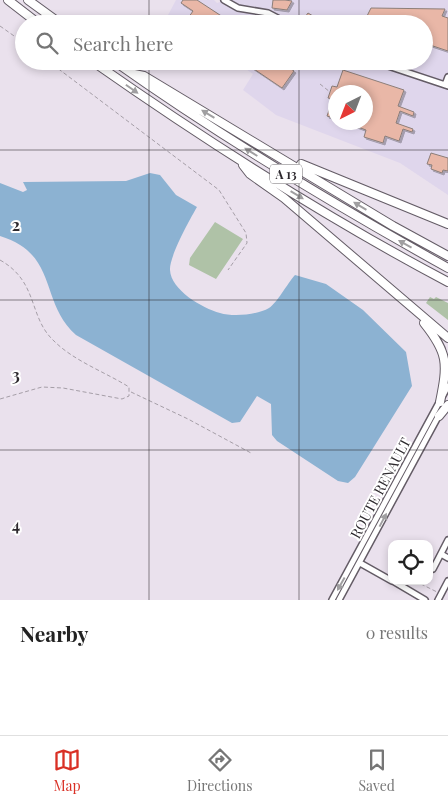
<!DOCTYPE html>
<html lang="en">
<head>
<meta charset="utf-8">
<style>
	body { margin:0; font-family:"Playfair Display",serif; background:#f2f2f2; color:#222 }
	.controls { position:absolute; right:15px; bottom:15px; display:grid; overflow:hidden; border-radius:10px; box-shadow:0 2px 8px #0003 }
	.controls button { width:45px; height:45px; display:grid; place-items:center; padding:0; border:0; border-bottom:1px solid #e0e0e0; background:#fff; color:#222; font:25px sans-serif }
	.compass { position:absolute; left:328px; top:85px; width:45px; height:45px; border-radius:50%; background:#fff; box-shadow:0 2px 8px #0003; rotate:222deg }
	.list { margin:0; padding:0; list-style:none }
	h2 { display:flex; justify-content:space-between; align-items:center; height:65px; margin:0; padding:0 20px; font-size:21px }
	h2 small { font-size:16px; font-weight:400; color:#767676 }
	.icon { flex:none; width:28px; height:28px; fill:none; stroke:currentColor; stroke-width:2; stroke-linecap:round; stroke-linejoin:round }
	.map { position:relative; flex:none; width:448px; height:600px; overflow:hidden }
	.search { position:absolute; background:#fff; box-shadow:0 2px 8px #0003; left:15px; right:15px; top:15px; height:55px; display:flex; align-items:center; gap:12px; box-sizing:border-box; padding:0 18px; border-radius:28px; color:#767676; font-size:19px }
	.sheet { height:135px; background:#fff }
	nav { display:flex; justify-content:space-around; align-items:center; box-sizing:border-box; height:70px; border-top:1px solid #e0e0e0; background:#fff; font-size:14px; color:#767676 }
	nav a { display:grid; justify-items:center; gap:2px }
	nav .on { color:#d93025 }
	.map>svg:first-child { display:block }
</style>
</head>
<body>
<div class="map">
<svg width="448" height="600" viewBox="0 0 448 600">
	<defs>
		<filter id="shadow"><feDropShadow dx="2" dy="2" stdDeviation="0" flood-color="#0004"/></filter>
	</defs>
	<rect width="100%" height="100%" fill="#eae1ed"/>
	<path fill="#dfd6ec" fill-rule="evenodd" d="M176,0H214L217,3L226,0H448V195L400,163L276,115L243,90L253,74L234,61H424V24H178L167,17ZM336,92H366V122H336Z"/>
	<path fill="#afc2a7" d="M215,222L243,239L216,279L189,265L190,258Z
		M430,297L434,299L436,297L448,303V320L426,303Z"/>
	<path fill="#8cb2d2" d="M150,173L160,175L176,195L197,207C190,219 169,257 170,270C171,290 202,308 220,313C233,317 257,315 269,308C277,303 287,284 295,275L326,284L363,310L406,352L412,386L355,477L348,483L338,481L277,441L272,435L271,404L257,396L240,422L232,423L76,335C39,302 59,254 0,236V183L23,192L27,190L23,182L126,181Z"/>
	<path fill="#e9b7a7" stroke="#8c7e79" filter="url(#shadow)" d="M183,0H197L223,17L218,24H184L193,11L181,3Z
		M273,0H285L292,1L287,10L272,8Z
		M371,8L445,9L442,16L448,18V51L424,43V24H363Z
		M308,13L313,16L323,24H305L302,21Z
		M242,61H285L284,64L294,71L282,88Z
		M343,70L404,90L398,106L414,112L413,116L400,111L396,123L413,129L412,132L403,129L399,141L385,136L383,143L364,137L366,130L347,123L366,122V92H336V119L327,116L333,99L328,98L332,86L337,87Z
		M431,153L448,158V171L443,170L442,173L431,169L432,165L427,164Z"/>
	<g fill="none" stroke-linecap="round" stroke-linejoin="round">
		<g stroke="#645c66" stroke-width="8">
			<path id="minor" d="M224,0L238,8L268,13L289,24
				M373,61L448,86
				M445,85L448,77
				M441,554L448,558
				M360,563L392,581
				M433,569L448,540
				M393,581L425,600
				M332,600L448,386
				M339,600L439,415
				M438,600L448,581"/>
		</g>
		<g stroke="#645c66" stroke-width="10">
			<path id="highway" d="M8,0L39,24
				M28,0L61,24
				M92,61C206,141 325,217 448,282
				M114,61C221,137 333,204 448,268
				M134,74L144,76L393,226L448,256
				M301,164L448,224
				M243,165L250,174L284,198L448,338
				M424,323C448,353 448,363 440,402
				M439,416L448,405"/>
		</g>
		<path stroke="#a59ea7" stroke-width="1" stroke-dasharray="4 2.5" stroke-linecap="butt" d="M0,26L24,43
			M48,61L219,190L246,233L247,243L228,270
			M320,84L330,92
			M0,260C39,282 28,317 54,341C74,361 105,372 129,387V396L122,399L63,388L42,387L0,399
			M131,392L188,419L251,453
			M415,581L437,592"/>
		<use href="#minor" stroke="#fff" stroke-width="5"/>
		<use href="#highway" stroke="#fff" stroke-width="8"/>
	</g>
	<defs><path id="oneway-solid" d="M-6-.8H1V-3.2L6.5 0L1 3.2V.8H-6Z" transform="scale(1.25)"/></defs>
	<g fill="#a09fa1">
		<use href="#oneway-solid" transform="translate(132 89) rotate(35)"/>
		<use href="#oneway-solid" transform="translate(208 114) rotate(-149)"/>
		<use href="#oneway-solid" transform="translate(251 152) rotate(-148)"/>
		<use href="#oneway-solid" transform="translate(297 195) rotate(31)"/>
		<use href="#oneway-solid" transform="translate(360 206) rotate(-149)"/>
		<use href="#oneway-solid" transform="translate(405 244) rotate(-151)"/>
		<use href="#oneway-solid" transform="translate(383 520) rotate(-62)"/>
		<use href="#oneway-solid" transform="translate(341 584) rotate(119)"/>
	</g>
	<path fill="none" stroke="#2d292e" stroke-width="1" stroke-opacity="0.55" d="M149,0V24M299,0V24M149,61V600M299,61V600M0,150H448M0,300H448M0,450H448"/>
	<g text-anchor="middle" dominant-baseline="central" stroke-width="4" stroke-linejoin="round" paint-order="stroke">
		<rect fill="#fff" stroke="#6c696d" stroke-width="1" x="270" y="164.5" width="32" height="19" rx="4"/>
		<g font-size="12" font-weight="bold" fill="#2d292e">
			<text x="286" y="174">A 13</text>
		</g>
		<g font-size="14" fill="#2d292e" stroke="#fff">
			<text transform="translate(380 488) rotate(-62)">ROUTE RENAULT</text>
		</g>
	</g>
	<g font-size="16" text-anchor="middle" font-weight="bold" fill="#2d292e" stroke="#fff" stroke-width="4" stroke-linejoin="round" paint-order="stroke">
		<text x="16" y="231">2</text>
		<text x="16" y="381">3</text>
		<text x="16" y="531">4</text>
	</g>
</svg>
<div class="controls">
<button><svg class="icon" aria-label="locate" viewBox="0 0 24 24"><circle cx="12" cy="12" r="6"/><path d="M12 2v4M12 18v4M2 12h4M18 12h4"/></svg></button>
</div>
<svg class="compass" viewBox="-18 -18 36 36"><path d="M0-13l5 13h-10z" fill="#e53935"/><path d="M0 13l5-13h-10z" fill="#767676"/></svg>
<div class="search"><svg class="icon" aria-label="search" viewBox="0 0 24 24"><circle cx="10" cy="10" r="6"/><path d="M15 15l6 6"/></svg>Search here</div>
</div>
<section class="sheet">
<h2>Nearby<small>0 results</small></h2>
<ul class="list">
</ul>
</section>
<nav>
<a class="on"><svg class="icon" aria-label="map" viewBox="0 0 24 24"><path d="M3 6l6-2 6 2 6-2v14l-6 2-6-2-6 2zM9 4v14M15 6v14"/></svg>Map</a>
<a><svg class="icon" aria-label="directions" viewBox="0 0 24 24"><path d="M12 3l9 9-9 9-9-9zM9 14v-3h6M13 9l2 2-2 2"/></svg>Directions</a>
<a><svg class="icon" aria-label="saved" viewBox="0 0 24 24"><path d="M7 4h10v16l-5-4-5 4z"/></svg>Saved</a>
</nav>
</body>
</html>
